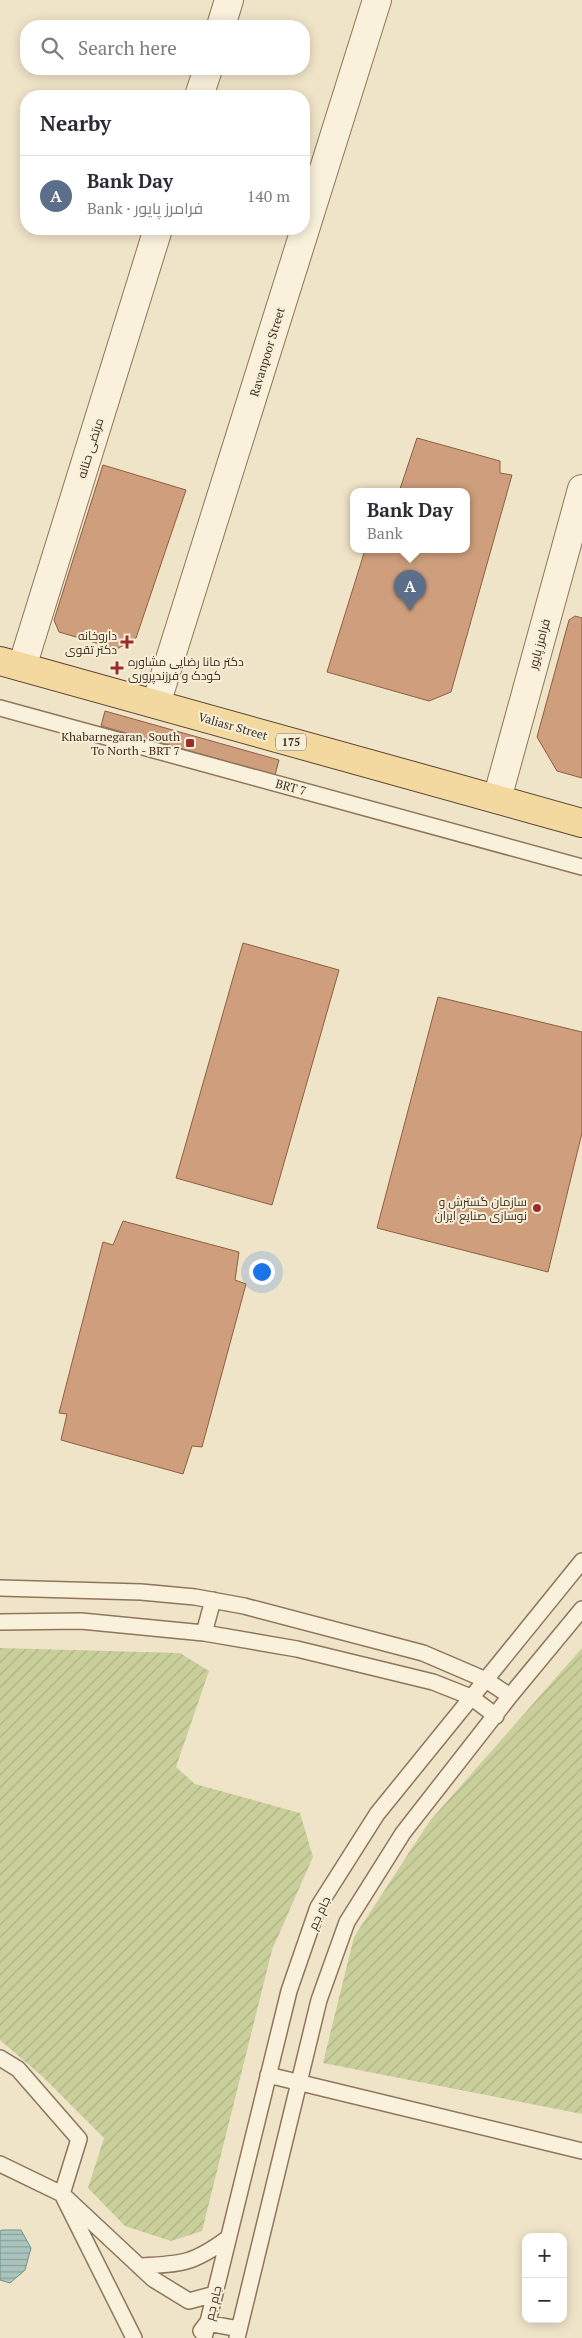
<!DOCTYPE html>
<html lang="en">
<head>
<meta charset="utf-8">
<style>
	body { margin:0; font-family:"PT Serif",Cairo,serif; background:#f7f7f7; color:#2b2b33 }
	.controls { position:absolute; right:15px; bottom:15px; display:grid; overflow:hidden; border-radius:10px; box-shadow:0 2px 12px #0003 }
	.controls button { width:45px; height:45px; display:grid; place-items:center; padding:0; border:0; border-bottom:1px solid #e1e1e2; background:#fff; color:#2b2b33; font:25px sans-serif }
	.you { position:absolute; left:261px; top:1271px; width:18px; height:18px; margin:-12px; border:4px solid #fff; border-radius:50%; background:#1a73e8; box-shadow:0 0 0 8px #1a73e833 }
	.badge { display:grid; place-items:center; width:32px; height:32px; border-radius:50%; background:#ea580c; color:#fff; font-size:16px; font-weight:700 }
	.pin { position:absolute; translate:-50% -41px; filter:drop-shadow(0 1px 2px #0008) }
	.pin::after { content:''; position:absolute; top:26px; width:18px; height:15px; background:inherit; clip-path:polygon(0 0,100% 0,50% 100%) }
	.popup { position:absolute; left:350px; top:488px; width:120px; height:65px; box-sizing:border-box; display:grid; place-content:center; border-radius:10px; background:#fff; filter:drop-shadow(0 1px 4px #0005); font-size:16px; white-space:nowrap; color:#7c7c81 }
	.popup b { font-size:19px; color:#2b2b33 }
	.popup::after { content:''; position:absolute; left:50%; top:100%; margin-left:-10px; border:10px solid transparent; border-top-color:#fff }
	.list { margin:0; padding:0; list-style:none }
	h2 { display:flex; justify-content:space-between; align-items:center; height:65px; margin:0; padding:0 20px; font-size:21px }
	h2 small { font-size:16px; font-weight:400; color:#7c7c81 }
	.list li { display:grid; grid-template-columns:32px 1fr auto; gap:15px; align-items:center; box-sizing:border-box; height:80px; padding:0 20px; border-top:1px solid #e1e1e2 }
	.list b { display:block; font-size:19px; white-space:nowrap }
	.list p { margin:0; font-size:16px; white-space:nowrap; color:#7c7c81 }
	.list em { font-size:16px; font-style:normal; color:#7c7c81 }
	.icon { flex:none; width:28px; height:28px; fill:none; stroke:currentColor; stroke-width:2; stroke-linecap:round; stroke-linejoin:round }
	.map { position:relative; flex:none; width:582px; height:2338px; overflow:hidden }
	.search { position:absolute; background:#fff; box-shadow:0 2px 12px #0003; left:20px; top:20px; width:290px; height:55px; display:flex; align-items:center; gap:12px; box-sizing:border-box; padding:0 18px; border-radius:20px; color:#7c7c81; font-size:19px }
	.panel { position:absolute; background:#fff; box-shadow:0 2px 12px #0003; left:20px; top:90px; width:290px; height:145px; border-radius:20px }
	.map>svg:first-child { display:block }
</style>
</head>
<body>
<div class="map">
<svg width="582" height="2338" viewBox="0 0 582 2338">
	<defs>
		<pattern id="garden-furrows" width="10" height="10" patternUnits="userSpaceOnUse" patternTransform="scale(1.25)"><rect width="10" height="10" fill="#c9cf9b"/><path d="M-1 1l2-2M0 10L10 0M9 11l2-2" fill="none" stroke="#aeb285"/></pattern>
		<pattern id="water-rules" width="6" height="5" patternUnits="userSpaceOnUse" patternTransform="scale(1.25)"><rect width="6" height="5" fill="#a9c4bc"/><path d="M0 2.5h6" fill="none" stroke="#8ba098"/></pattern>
	</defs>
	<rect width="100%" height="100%" fill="#f0e4c8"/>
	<path fill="url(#garden-furrows)" d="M0,1648L180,1653L209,1671L176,1767L195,1784L300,1813L313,1857L272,1950L202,2231L171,2241L125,2226L88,2188L104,2138L43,2077L0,2040Z
		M582,1648V2114L323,2063L354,1937L429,1822Z"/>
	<path fill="url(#water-rules)" stroke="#6f938a" d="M2,2230H21L31,2248L25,2270L10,2283L0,2280V2231Z"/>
	<path fill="#cf9f7d" stroke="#8d5f41" d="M417,438L500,461V473L512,475L451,692L429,701L327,672L365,550H466V492H399Z
		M103,465L186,490L136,638L117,649L59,632L54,620Z
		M575,616L582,618V778L557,771L537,737L569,620Z
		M105,711L279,760L275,775L101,726Z
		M243,943L339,970L272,1205L176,1178Z
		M438,997L582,1032V1133L548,1272L377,1228Z
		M123,1221L239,1252L235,1280L246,1284L202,1447L192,1446L183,1474L61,1440L67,1414L59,1413L103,1242L113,1245Z"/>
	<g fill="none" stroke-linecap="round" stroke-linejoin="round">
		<g stroke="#8d765c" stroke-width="18">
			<path id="service" d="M0,708L582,867
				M0,1588L141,1592L195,1597L244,1606L423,1653L486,1680L510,1696
				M0,1622L81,1621L204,1633L297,1649L433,1682L471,1697L496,1716
				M204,1633L213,1600
				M0,2058L18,2069L79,2139L62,2194L134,2338
				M268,2075L582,2151
				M0,2164L62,2194L153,2279L189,2301L215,2294
				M139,2266C182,2264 193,2264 228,2238
				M201,2331L207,2323L239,2329
				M204,2338L289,1991L318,1907L377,1814L582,1561
				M237,2338L319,2000L347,1922L403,1833L510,1696L582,1609"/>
		</g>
		<g stroke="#8d765c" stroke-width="30">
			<path id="minor" d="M221,26L229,0
				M199,96L208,69
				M22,667L158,229
				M156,704L377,0
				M497,799L582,489"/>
		</g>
		<g stroke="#5b4430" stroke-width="30">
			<path id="primary" d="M0,661L582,823"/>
		</g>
		<use href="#service" stroke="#faf1dc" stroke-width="15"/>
		<use href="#minor" stroke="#faf1dc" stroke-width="28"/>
		<use href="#primary" stroke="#f3d9a0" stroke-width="28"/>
	</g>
	<g fill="#9e2a2b" stroke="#f7eed8" stroke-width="2">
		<path d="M124.5 634.5h5v5h5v5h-5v5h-5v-5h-5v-5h5z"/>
		<path d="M114.5 660.5h5v5h5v5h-5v5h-5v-5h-5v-5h5z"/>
		<rect x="185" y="738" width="10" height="10" rx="2.5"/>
		<circle cx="537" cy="1208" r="5"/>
	</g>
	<g text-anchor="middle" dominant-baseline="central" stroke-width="4" stroke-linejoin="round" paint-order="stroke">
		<rect fill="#f7eed8" stroke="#756857" stroke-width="1" x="276" y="733.5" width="30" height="17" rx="4"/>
		<g font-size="11" font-weight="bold" fill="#3d2e20">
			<text x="291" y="742">175</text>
		</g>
		<g font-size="12" fill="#3d2e20" stroke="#f7eed8">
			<text transform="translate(267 352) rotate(-73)">Ravanpoor Street</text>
			<text transform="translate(90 448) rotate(-73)">مرتضی حنانه</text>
			<text transform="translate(539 644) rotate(-75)">فرامرز پایور</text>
			<text transform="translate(233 726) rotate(16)">Valiasr Street</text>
			<text transform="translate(291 787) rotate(15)">BRT 7</text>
			<text transform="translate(319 1913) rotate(-65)">جام جم</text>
			<text transform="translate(213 2303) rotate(-76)">جام جم</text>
		</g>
		<g font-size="12" fill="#3d2e20" stroke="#f7eed8" text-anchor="end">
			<text x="117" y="635">داروخانه<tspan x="117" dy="14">دکتر تقوی</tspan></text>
			<text x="128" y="661" text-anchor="start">دکتر مانا رضایی مشاوره<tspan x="128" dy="14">کودک و فرزندپروری</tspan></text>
			<text x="180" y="736">Khabarnegaran, South<tspan x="180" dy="14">To North - BRT 7</tspan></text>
			<text x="527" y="1201">سازمان گسترش و<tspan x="527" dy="14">نوسازی صنایع ایران</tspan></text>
		</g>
	</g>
</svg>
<div class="controls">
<button>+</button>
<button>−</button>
</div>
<div class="you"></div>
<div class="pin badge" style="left:410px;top:611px;background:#5c6f8a">A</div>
<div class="popup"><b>Bank Day</b>Bank</div>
<div class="search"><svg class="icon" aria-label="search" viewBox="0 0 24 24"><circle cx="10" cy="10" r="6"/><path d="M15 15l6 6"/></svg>Search here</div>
<section class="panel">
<h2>Nearby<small></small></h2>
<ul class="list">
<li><span class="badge" style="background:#5c6f8a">A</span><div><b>Bank Day</b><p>Bank · فرامرز پایور</p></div><em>140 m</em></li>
</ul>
</section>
</div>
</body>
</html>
